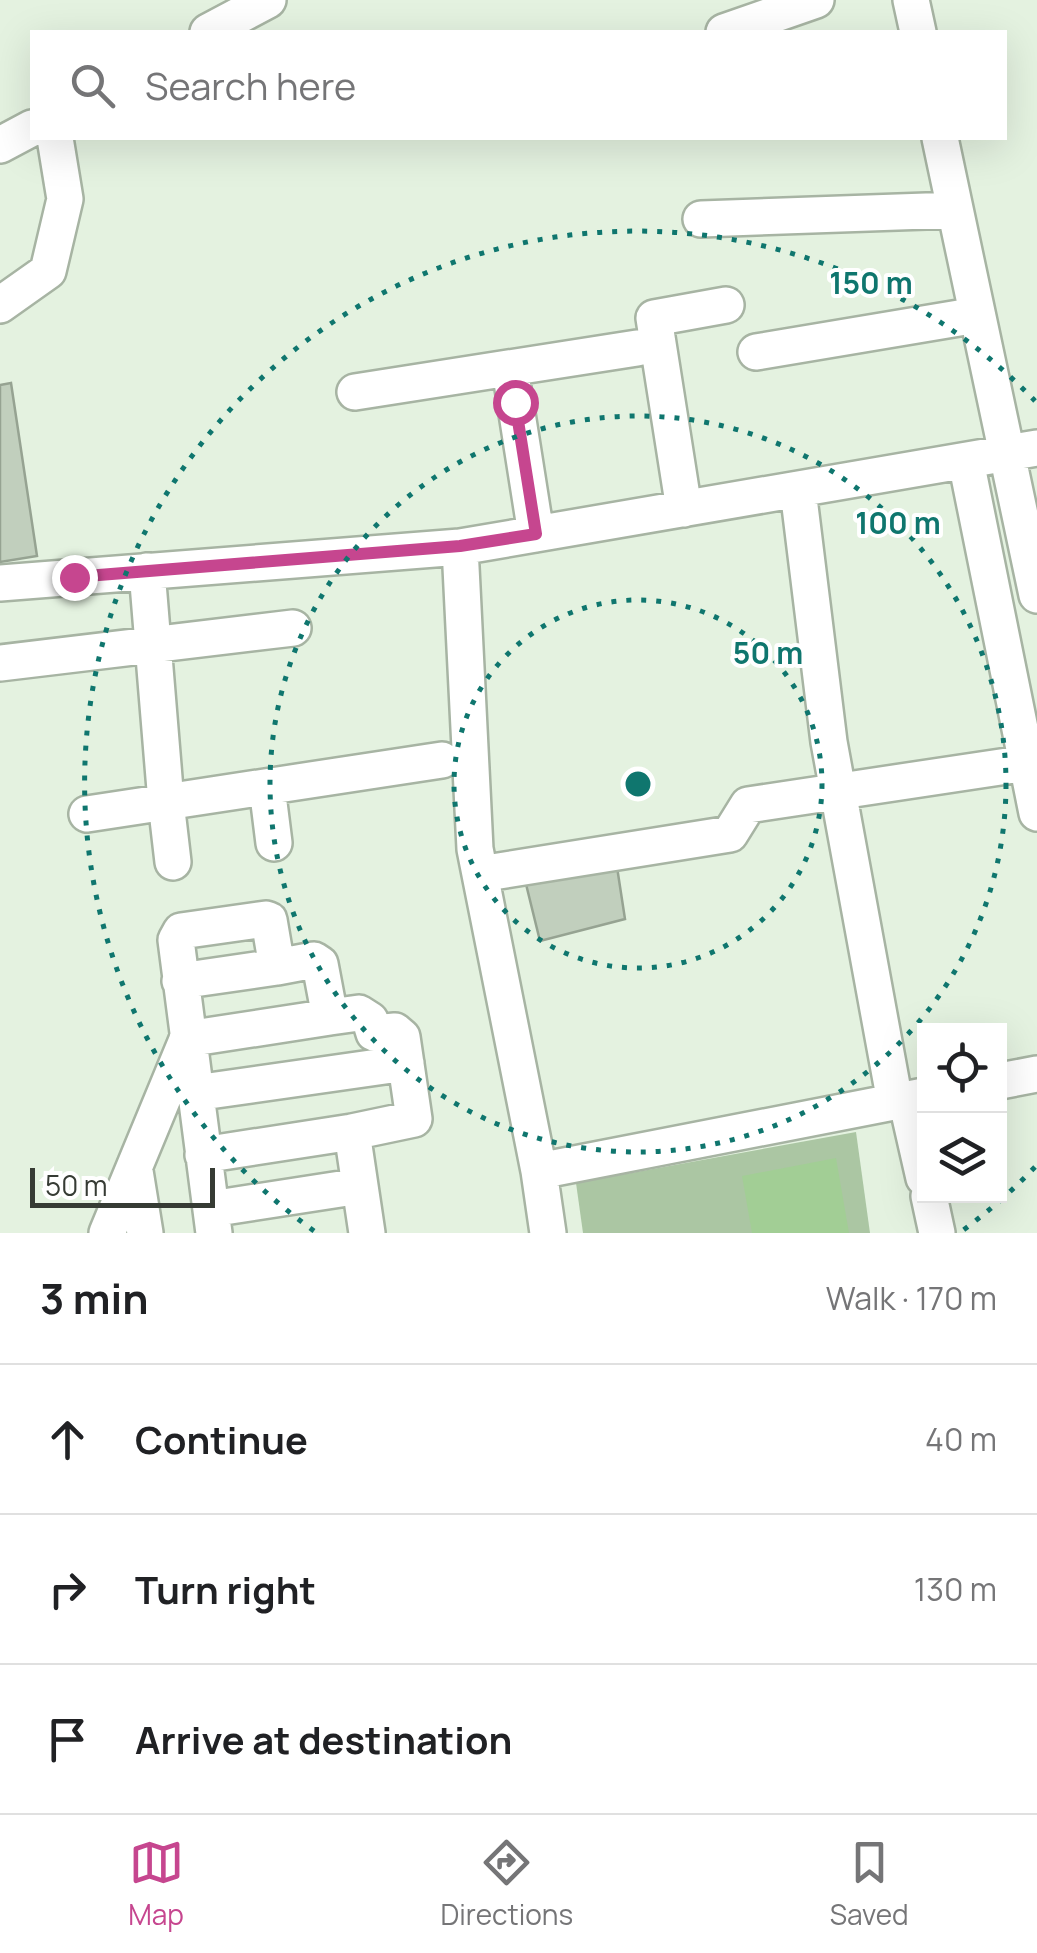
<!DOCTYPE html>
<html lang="en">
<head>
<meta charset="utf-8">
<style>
	body { margin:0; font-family:Manrope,sans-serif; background:#f2f2f2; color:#202124 }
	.controls { position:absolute; right:30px; bottom:30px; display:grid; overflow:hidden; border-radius:0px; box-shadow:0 10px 40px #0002 }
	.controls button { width:90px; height:90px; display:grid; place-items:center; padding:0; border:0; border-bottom:2px solid #e0e0e0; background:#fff; color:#202124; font:50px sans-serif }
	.scale { position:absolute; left:30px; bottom:25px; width:185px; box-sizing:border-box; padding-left:10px; border:5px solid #363b34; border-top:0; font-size:28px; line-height:35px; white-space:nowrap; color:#363b34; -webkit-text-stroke:8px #fff; paint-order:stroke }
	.stop { position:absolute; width:30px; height:30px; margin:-22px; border:8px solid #c6468f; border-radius:50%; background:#fff }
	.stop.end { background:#c6468f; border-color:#fff; box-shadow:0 2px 10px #0008 }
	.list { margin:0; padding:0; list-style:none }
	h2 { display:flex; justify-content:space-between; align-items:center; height:130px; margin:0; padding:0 40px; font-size:42px }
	h2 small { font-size:32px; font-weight:400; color:#757577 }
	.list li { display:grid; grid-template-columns:65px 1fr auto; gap:30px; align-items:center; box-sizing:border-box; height:150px; padding:0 40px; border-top:2px solid #e0e0e0 }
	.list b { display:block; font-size:38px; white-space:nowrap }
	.list em { font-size:32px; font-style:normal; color:#757577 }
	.icon { flex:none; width:55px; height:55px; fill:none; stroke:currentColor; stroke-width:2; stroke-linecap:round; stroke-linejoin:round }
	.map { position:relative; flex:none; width:1037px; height:1233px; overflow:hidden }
	.search { position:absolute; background:#fff; box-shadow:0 10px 40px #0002; left:30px; right:30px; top:30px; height:110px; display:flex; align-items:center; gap:25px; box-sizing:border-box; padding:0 35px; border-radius:0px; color:#757577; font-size:38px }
	.sheet { height:580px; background:#fff }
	nav { display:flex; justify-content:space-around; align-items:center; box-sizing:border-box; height:140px; border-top:2px solid #e0e0e0; background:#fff; font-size:28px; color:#757577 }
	nav a { display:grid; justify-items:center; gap:5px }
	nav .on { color:#c6468f }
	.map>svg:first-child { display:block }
</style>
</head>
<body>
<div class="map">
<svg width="1037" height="1233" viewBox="0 0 1037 1233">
	<rect width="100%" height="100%" fill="#e4f2e0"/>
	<path fill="#abc6a3" d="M856,1132L870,1233H583L576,1183Z"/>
	<path fill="#a2ce95" d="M836,1158L849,1233H752L742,1176Z"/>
	<path fill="#c1cfbd" stroke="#96a392" stroke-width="2.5" d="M11,383L37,556L0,562V385Z
		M617,867L625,919L540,941L525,880Z"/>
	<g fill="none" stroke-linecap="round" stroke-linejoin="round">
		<g stroke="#a7b4a3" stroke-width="40">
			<path id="minor" d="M911,0L918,32
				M208,32L268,0
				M724,32L816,0
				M940,138L1037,595
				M0,145L32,128
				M701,219L955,210
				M0,305L48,271L65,199L55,138
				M756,352L977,315
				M510,369L536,534
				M355,392L637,348
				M966,461L1037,813
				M798,490L829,742L895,1102
				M684,509L654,318L726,305
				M460,547L475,849L539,1171L548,1233
				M147,571L166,802L442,760
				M0,583L460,547L1037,448
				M0,663L293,628
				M267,787L274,843
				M87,814L166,802L173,862
				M480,874L730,834L748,805L1027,763
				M180,981L277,967
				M187,1039L330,1017
				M1000,1081L1037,1074
				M195,1093L406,1063
				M906,1099L924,1178
				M203,1155L352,1132
				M135,1171L145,1233
				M539,1171L924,1096
				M929,1196L937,1233
				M211,1209L360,1186
				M107,1233L187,1040
				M214,1233L176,940L181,931L266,919L269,920L277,967L314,960L320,964L330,1017L359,1013L370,1020L374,1033L395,1031L402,1037L414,1119L352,1132L367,1233"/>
		</g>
		<use href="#minor" stroke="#fff" stroke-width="35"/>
	</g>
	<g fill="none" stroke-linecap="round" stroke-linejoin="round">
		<path stroke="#c6468f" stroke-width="12" d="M74,577L460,546L536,534L515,402"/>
	</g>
	<g fill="none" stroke="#0f766e" stroke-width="5" stroke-dasharray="5 10">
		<circle cx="638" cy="784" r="184"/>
		<circle cx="638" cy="784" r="368"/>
		<path d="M1035 1167A552 552 0 0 1 962 1231M314 1231A552 552 0 1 1 1035 401"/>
	</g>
	<circle cx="638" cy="784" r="15" fill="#0f766e" stroke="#fff" stroke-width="5"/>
	<g font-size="30" text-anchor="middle" font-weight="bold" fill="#0f766e" stroke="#fff" stroke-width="8" stroke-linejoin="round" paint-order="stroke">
		<text x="871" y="294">150 m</text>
		<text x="898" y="534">100 m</text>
		<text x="768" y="664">50 m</text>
	</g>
</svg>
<div class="controls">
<button><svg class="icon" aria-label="locate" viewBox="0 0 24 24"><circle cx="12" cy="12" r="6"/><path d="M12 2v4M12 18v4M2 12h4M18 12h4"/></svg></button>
<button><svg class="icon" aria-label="layers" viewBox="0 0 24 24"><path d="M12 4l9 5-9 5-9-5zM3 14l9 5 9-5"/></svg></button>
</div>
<div class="scale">50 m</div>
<div class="stop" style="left:515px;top:402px"></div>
<div class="stop end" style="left:74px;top:577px"></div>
<div class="search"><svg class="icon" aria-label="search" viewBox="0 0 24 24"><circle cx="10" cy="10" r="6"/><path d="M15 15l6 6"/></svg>Search here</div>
</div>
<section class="sheet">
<h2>3 min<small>Walk · 170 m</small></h2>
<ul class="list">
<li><svg class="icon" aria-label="ahead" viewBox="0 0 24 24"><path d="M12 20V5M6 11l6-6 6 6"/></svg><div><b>Continue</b></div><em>40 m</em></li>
<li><svg class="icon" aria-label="right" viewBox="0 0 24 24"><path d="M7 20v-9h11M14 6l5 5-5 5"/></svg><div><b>Turn right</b></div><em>130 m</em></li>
<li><svg class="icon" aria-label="arrive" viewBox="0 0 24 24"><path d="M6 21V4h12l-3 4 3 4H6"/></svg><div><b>Arrive at destination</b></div></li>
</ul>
</section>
<nav>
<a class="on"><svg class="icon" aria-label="map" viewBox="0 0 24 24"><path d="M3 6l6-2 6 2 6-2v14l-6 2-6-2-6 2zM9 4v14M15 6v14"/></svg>Map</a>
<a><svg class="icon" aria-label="directions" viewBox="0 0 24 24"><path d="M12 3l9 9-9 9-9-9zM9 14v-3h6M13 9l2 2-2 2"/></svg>Directions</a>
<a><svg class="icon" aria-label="saved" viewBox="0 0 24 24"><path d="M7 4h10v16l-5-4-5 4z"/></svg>Saved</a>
</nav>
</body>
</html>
